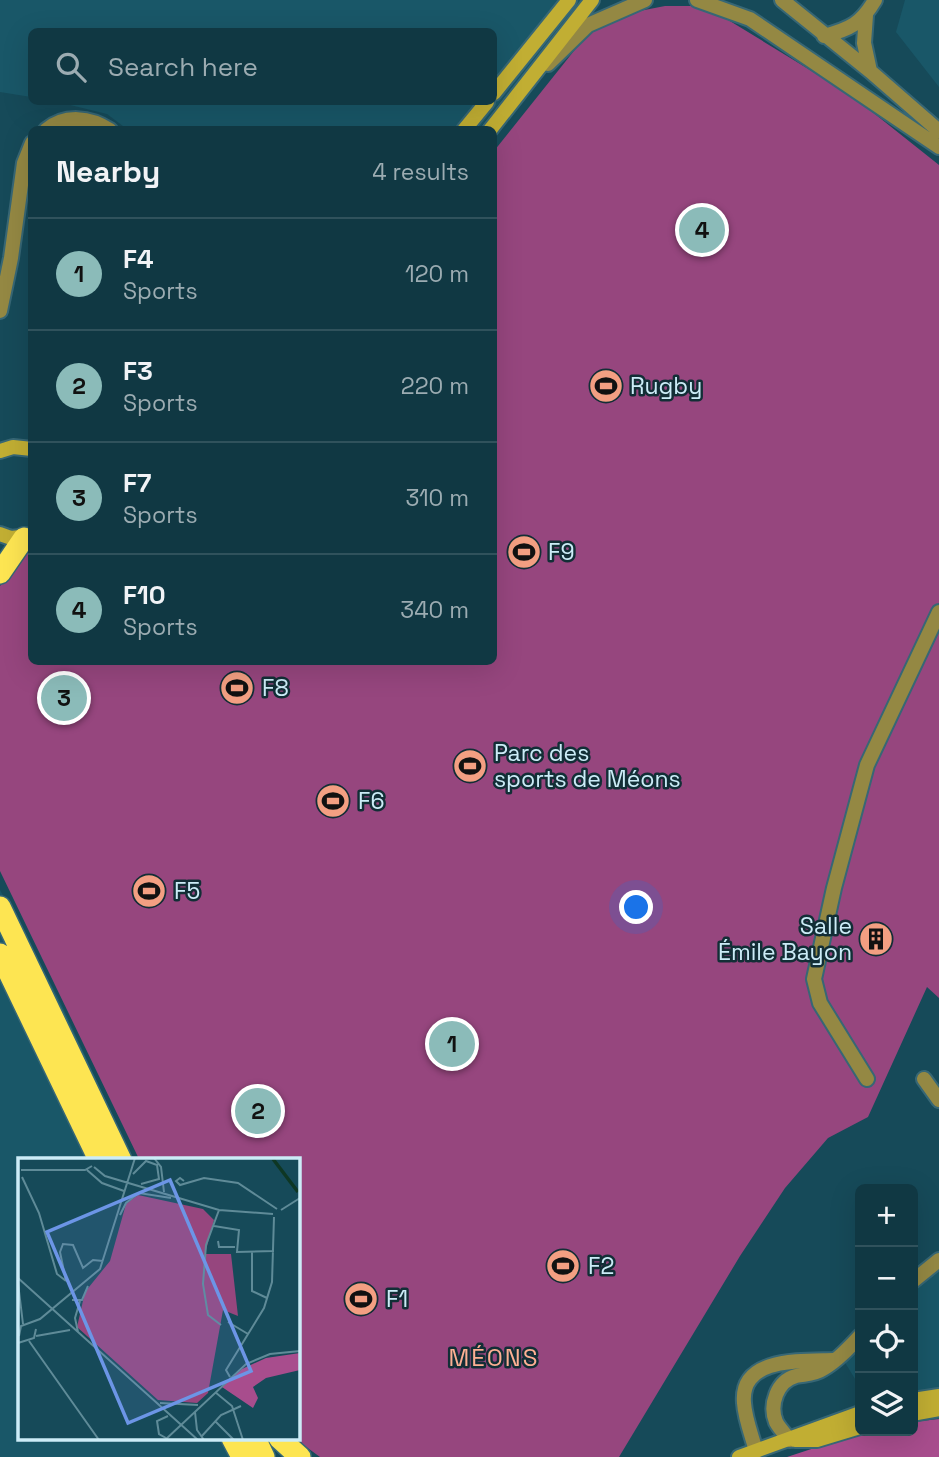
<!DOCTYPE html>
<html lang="en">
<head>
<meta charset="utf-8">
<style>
	body { margin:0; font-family:"Space Grotesk",sans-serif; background:#193f4a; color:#f1f3f6 }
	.controls { position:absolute; right:21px; bottom:21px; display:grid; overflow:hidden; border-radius:10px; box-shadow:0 7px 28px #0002 }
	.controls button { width:63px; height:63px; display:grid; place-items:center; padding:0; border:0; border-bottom:2px solid #30525c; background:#103843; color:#f1f3f6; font:35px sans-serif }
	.you { position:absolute; left:637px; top:908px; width:24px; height:24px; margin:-18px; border:5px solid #fff; border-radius:50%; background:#1a73e8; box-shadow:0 0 0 10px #1a73e833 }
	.badge { display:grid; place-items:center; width:46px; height:46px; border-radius:50%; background:#8bbbb9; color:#111; font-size:23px; font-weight:700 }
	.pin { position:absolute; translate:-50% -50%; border:4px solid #fff; box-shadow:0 2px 7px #0006 }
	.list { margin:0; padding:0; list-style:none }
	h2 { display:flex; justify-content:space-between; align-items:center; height:91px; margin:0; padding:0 28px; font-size:30px }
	h2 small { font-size:23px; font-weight:400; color:#9cacb2 }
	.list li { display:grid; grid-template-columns:46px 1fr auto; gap:21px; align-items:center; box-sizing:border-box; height:112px; padding:0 28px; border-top:2px solid #30525c }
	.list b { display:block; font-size:26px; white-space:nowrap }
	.list p { margin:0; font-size:23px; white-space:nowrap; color:#9cacb2 }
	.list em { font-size:23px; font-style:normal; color:#9cacb2 }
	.icon { flex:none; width:38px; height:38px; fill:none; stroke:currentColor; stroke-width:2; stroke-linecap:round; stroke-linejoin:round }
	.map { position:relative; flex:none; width:939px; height:1457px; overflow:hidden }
	.search { position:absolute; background:#103843; box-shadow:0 7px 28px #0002; left:28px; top:28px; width:469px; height:77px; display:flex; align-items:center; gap:18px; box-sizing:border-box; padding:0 24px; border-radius:10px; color:#9cacb2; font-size:26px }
	.panel { position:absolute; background:#103843; box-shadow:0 7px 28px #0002; left:28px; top:126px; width:469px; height:539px; border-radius:10px }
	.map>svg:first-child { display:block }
</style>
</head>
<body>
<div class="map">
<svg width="939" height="1457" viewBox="0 0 939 1457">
	<rect width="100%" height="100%" fill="#164a59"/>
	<path fill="#195768" d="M0,0H581L478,130L127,129L107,114L58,102H494V32H32L31,97L0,92Z
		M905,0H939V87L896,32Z
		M0,890L58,997L133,1159L19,1160V1438H262L271,1457H0Z
		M939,1267V1419L913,1422V1289L927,1275Z
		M860,1344V1387L844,1361Z"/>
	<path fill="#96467e" d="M665,6H691L720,15L851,95L939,165V998L927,987L868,1117L828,1138L785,1188L740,1256L619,1457H320L294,1438H298V1160L139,1159L0,871V586C11,575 18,554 31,547L32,662H494V151L589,32L629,13Z"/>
	<path fill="#a84d8d" d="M939,1419V1457H787L866,1431H913V1422Z"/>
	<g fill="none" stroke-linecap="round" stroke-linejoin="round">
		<g stroke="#376775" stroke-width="18">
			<path id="minor" d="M46,130C65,114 90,117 110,130
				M0,311L11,258L24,163L32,143
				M867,1079L820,1003L814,979L834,888L867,765L939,612
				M924,1079L939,1100
				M913,1281L939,1260
				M790,1440C785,1434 779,1428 776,1422C769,1405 777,1381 796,1376C805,1374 814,1375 823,1369C837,1361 849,1348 860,1336
				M756,1451C752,1436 745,1419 744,1403C740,1357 801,1361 833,1360"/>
		</g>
		<g stroke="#376775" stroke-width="18">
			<path id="tertiary" d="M697,0L750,19L939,147
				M782,0L870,71L939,131
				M866,15L864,43L870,71
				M824,36C850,29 861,24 875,0
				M548,64L588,25L645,0"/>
		</g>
		<g stroke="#376775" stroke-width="18">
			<path id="secondary" d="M494,93L569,0
				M464,130L487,102
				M490,130L592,0
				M0,451L13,447L32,449
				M0,534L11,538L29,536
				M913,1400L939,1396
				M913,1414L939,1409
				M795,1440H817L860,1427
				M739,1457L860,1413"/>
		</g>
		<g stroke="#376775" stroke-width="24">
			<path id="motorway" d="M0,573L24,538
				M0,907L121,1160
				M0,954L99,1160
				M232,1438L242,1457
				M255,1438L264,1457
				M279,1438L300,1457"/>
		</g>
		<use href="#minor" stroke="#948843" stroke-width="14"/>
		<use href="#tertiary" stroke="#948843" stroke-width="14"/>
		<use href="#secondary" stroke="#c1ae33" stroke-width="14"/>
		<use href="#motorway" stroke="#fde552" stroke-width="21"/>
	</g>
	<defs>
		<g id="stadium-disc" transform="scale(1.75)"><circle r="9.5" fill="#f39f82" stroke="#122e36"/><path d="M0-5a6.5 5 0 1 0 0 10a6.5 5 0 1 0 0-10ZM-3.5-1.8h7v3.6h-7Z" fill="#111"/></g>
		<g id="building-disc" transform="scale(1.75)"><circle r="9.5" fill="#f39f82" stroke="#122e36"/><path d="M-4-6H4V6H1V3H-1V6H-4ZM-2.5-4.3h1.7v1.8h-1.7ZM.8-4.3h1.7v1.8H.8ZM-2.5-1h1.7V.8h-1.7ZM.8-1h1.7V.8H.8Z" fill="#111"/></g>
	</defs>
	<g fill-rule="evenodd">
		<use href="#stadium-disc" x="606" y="386"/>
		<use href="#stadium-disc" x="524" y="552"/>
		<use href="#stadium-disc" x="237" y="688"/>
		<use href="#stadium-disc" x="470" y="766"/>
		<use href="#stadium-disc" x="333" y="801"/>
		<use href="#stadium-disc" x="149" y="891"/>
		<use href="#building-disc" x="876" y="939"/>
		<use href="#stadium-disc" x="563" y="1266"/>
		<use href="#stadium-disc" x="361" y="1299"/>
	</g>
	<g text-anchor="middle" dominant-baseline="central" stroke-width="5" stroke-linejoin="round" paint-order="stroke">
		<g font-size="23" fill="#ccecf7" stroke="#122e36" text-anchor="start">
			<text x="630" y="386">Rugby</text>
			<text x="548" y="552">F9</text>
			<text x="262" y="688">F8</text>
			<text x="494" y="753">Parc des<tspan x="494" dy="26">sports de Méons</tspan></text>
			<text x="358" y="801">F6</text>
			<text x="174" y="891">F5</text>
			<text x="852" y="926" text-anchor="end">Salle<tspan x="852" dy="26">Émile Bayon</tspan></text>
			<text x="588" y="1266">F2</text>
			<text x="386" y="1299">F1</text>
		</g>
		<g font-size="24" letter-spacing="2" fill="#fdaf93" stroke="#122e36">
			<text x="494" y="1357">MÉONS</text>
		</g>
	</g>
	<g transform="translate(18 1158)">
		<rect width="282" height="282" fill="#164a59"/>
		<path d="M120,37L185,51L196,62L187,96H213L220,158L205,152L190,235L179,245L140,242L59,169L67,134L92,103L108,46Z" fill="#96467e"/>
		<path d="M282,195V212L248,220L235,229L240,240L235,250L204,229L224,211L248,200Z" fill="#a84d8d"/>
		<path fill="none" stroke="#0e3724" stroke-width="3.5" d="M255,1L280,34"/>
		<path fill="none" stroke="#5f8b98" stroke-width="2" d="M136,0L143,9L146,34M76,9L87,18L201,52L255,56M3,12H67L74,8M69,12L84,25L106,33M115,16L128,3L139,7L141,21L123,26M4,19L21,55L39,116L48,123M166,23L162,20L158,23L162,27L186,20L220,25L259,51M201,52L188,87L185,126L190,157L203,167M263,52L282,40M102,57L108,45L121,35L153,40M196,68L221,72L219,94L256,93M200,83L201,89H217M234,93V133L249,140M0,120L180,282M48,123L42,94L45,86L55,87L65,110L75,102L85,103M0,125L5,166M54,142H64L70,128M210,164L230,176M60,174L57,160L62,143M1,178L3,168L22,161L82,111L117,0M18,178L52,172M11,183L81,282M0,185L16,180L18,171M212,219L208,212L246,150L254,124L256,59M197,234L214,248L225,282M142,245L180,247M177,254L179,272L186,282M197,263L216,282M183,279L203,257L223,248M148,280L141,276L139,263L150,258M147,282L228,206L252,196L282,193"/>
		<path fill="#6c95e6" fill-opacity="0.15" stroke="#6c95e6" stroke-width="3.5" d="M152,22L233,213L110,265L29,74Z"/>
		<rect width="282" height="282" fill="none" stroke="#ccecf7" stroke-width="3.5"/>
	</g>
</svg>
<div class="controls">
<button>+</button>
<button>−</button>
<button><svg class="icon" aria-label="locate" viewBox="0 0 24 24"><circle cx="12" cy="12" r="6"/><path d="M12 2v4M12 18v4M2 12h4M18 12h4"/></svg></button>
<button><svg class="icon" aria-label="layers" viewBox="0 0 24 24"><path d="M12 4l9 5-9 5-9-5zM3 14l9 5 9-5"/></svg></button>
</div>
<div class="you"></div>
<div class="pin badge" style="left:452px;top:1044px">1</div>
<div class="pin badge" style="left:258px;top:1111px">2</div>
<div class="pin badge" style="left:64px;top:698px">3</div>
<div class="pin badge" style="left:702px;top:230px">4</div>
<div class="search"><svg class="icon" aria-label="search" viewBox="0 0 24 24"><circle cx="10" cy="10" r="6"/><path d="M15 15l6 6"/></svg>Search here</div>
<section class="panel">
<h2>Nearby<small>4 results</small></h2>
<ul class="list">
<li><span class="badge">1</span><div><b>F4</b><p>Sports</p></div><em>120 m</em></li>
<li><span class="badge">2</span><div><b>F3</b><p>Sports</p></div><em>220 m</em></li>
<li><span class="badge">3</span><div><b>F7</b><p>Sports</p></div><em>310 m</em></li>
<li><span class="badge">4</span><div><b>F10</b><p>Sports</p></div><em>340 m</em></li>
</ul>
</section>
</div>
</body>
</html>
